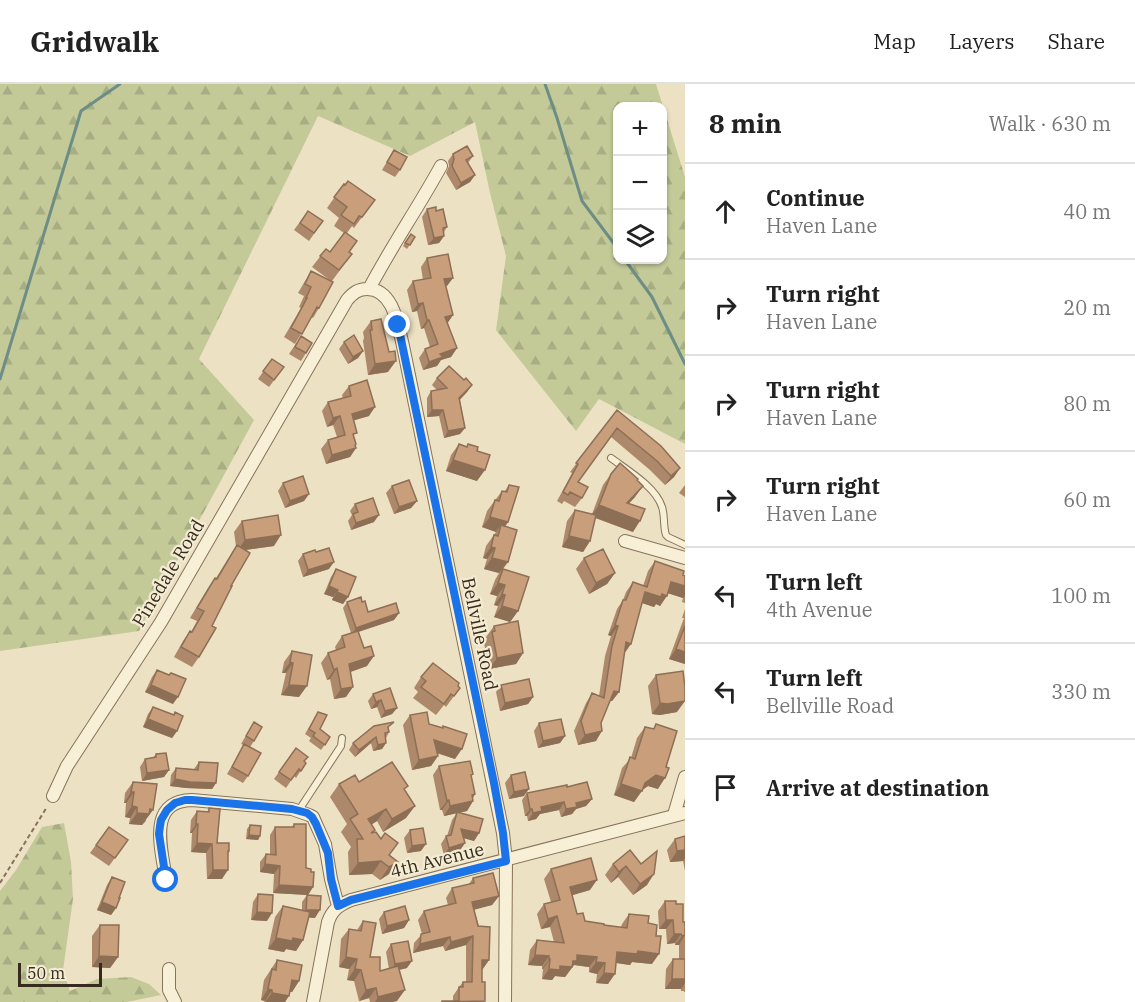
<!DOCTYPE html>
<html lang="en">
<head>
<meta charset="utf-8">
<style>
	body { margin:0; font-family:"IBM Plex Serif",serif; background:#f6f6f6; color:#222 }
	.controls { position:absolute; right:18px; top:18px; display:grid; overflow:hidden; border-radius:12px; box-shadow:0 2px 4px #0004 }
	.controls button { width:54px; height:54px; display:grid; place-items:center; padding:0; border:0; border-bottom:2px solid #e0e0e0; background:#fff; color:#222; font:30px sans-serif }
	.scale { position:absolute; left:18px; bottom:15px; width:84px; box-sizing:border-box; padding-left:6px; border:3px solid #372b1e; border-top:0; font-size:16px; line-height:21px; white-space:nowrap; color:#372b1e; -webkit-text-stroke:4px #f4ebd3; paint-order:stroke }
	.stop { position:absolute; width:18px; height:18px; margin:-14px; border:4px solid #1a73e8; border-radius:50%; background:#fff }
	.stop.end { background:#1a73e8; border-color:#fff; box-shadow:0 2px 6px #0008 }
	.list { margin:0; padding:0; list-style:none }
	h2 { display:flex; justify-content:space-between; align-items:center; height:78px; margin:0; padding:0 24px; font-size:26px }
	h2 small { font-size:20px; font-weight:400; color:#767676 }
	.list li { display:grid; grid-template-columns:39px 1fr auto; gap:18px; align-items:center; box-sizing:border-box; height:96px; padding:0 24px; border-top:2px solid #e0e0e0 }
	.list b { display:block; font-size:22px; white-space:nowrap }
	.list p { margin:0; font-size:20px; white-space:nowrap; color:#767676 }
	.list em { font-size:20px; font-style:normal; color:#767676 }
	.icon { flex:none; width:33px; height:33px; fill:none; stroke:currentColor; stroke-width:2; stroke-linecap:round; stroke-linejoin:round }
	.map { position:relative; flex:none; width:685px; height:918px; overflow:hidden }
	header { display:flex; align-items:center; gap:36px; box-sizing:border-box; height:84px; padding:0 30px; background:#fff; border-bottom:2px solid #e0e0e0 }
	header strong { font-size:28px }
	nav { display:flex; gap:33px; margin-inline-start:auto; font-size:21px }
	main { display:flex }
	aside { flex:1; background:#fff }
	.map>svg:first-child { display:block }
</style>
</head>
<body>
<header>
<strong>Gridwalk</strong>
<nav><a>Map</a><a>Layers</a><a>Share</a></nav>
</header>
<main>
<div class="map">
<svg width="685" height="918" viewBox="0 0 685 918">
	<defs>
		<pattern id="forest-firs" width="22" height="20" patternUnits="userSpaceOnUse" patternTransform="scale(1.5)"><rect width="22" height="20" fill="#c3ca98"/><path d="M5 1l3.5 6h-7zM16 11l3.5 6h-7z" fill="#a8ae83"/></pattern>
	</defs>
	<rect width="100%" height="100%" fill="#ede1c4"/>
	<path fill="url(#forest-firs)" fill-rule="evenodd" d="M0,0H656L685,93V360L599,315L576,347L496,246L506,172L490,109L475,38L410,72L318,32L199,275L254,336L139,547L0,567ZM662,22V176H618V22Z
		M64,739L71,778L73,815L63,886L70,907L97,895L131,893L149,900L161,911L127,918H0V807L16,786L42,743Z"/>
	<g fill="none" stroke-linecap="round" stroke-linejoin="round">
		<path stroke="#6d8d86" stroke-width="3" d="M545,0L557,34L582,117L618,165
			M625,176L652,213L685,280
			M0,295L81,27L120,0"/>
		<g stroke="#86735b" stroke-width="8">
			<path id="service" d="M611,374C627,386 656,403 662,423C665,432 663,442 666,451L668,453L685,461
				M299,726L341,662L342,654"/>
		</g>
		<g stroke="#86735b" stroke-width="14">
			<path id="minor" d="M369,205C391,163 418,124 441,82
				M625,457L685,474
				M53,712L67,682L161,538L347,216C353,209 358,205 367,205C394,205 398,242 403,262L503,749L506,777L505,918
				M674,731L685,693
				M166,796C162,766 146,717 192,716L292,725L309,731L313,733L316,740L325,760L331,795L338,822
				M169,885V906L175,918
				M313,918L328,838C332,826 339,821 351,816L685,729"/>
		</g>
		<path stroke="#86735b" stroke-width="2" stroke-dasharray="4.5 3" stroke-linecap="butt" d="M0,799L47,723"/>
		<use href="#service" stroke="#f8efd7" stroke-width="6"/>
		<use href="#minor" stroke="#f8efd7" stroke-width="12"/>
	</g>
	<path fill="#ad886a" d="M394,66L400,86L395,93L382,86Z
		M453,70L473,72L468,79L475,91L470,98L456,106L446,89L449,82L448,77Z
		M344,100L375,116L354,144L352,142L347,149L350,168L352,170L332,197L319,224L313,234L311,233L295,260L284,253L301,224L299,223L304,212L298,209L305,197L311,187L331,197L312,183L326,165L330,168L344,149L334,142L339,134L327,124Z
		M427,125L436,127L447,143L444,148V152L439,159L428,161L422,133Z
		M308,127L323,137L309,157L294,146Z
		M411,150L415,153L407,165L403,162Z
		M427,174L453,194L446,202L453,231L447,239L457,264L451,273L441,276L437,282L423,286L419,274L425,265L430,263L424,244L421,245L417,227L412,228L407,206L413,197L423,196L421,183Z
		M371,237L382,243L388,288L368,291L363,257L364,254L363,248Z
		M301,252L306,269L301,277L289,270Z
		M344,258L363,267L358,274L348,280L339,265Z
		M272,275L284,283L269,303L258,295Z
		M437,294L464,296L472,301L467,308L460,316L465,344L460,350L444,354L439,332L427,333V314L431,307L437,306L432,301Z
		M349,302L369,332L354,336V354L356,364L350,373L326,380L321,365L328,356L337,353L333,341L327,343L322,327L328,318L343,314L342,311Z
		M617,326L680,384L674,393L665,401L650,386L611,353L578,398L582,414L575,423L564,417L562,420L557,417L572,389L570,388Z
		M459,360L467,363L468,360L477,367V397L446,387L451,371Z
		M611,390L637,396L635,413L629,419L633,448L595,434L590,457L583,468L562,463L567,437L575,426L592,430L603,401Z
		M283,399L309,410L304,417L285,424L278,407Z
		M509,401L508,438L505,442L508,478L503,485L518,527L510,538L494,533L498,522L494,521L497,512L490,510L495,496L499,489L484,485L487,475L483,474L486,462L496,448L482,443L487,427L502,407L504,408Z
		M685,401V413L679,409Z
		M392,402L417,417L411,424L394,430L386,409Z
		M355,420L374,438L351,446L348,437L352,431L350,427Z
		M242,437L274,462L245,466L231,502L212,542L199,573L192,583L174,573L183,557L190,547L191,548L197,537L190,534L208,504L215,494H216L236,462L234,448Z
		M303,470L329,485L303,493L298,477Z
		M584,474L615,489L607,500L589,510L576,485Z
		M655,477L685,492V519L682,518L683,514L668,509L660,522L656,520L654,523L642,519L624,570L619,608L612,617H610L601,639L596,657L578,661L574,647L586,619L592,609L599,612L605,572L611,552L608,551L617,525L623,516L626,508L633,498L643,502L648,487Z
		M336,485L348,513L343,520L332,516L333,513L324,510L331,493Z
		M347,518H362L368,528L399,529L394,536L358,548L367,582L350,588L346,613L334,615L330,595L327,596L321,579L328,569L336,566L335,563L342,552L351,549L343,524Z
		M685,525V580L669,575L684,534H682Z
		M494,542L523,569L516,580L489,585L484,559L487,555L486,553Z
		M292,567L299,613L281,611L286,589H282L284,578Z
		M157,586L169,591L171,589L173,620L145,608L152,593Z
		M656,591L677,628L660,631L652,630L648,602Z
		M421,593L458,602L460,604L446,623L444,621L436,631L413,614L418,608L414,604Z
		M501,601L533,613L528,620L500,627L496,608Z
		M373,610L397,624L392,630L381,634L377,623L371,625L368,617Z
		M153,623L174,631L175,628L177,647L172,654L143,643L148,630Z
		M318,628L320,645L330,653L321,666L309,657L311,654L305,650Z
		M410,631L429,640L442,644L443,642L455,675L437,669L438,672L431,682L412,686L403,641Z
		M254,638V657L250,663L248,692L243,699L227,690L244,661L241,660Z
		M539,639L565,652L560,659L538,664L534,647Z
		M656,640L658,705L648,702L642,706L634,718L614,711L622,684L631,674L637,654L645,643L653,645Z
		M389,645V648L386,654V659L382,665L373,667L371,659L355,673L349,666L353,659Z
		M296,664L304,677L306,679L296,694L294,692L286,704L274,695Z
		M156,670L169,686L164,693L142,697L140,683L145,675L153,674Z
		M199,678L216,699L212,705L186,704L170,702L171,691L176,684L194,685Z
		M439,682L471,692L475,710L473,714V717L467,727L457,729L479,749L474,757L464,754L465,759L460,766L444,771L441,760L446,752H447L452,736L457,729L444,732L442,726H440L433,691Z
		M511,691L524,712L509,715L505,699Z
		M133,698L146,737L142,741L129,740L130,734L125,733L126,719H124L125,709Z
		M359,698L405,706L406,734L383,748L377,737L371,741L373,748L390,771L398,778L389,790L380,796L372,790L349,791L348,768L351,763L341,748L347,740L330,713L339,700Z
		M567,703L592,715L586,722L576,725L572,730L561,733L559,726L540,730L536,735L528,737L527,732H525L522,716L527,709Z
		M209,724L217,759L229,767L222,795H207L206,769L191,768L192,749H190L191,736L197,727L207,728Z
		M294,740L306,784L311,788L313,803L308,811L273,809L274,790L260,788V778L266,770H270V751L275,743H292Z
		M250,741L260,752L258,756L246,755L247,745Z
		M109,743L128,756L109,782L90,769Z
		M410,746L421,767L407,769L404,754Z
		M685,752V787L683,777L670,778L667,766L675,755Z
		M630,766L647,801L633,811L618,793L611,799L605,791L613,780Z
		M551,785L590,806L572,811L577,830L585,837L604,841L621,843L622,840L629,830L648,839L652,880L632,878L630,881L616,879L608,900L596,899L597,890L589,888V883L574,881L565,893L555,892L552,896L542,895L543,885H542V882L528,881L530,866L537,856L554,858L550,843L541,845L537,830L544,820L551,818L544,795Z
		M112,793L119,814L116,824L111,831L97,826L107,801Z
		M473,794L499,812L492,821L474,825L489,876L482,886V898L484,918H442V917H453V912L459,903L463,898H466V861L445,867L443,862L413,869L414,859L422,850L418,836L424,827L448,821L446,814L452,804L469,800Z
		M258,810L267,837L251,836L253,818Z
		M307,811L315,834L308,833L303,856L296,867L286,865L284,868L268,865L275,833L283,822L302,826V818Z
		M665,817L676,820L683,838H685V908H684V907H681V905H665L666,885L673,875H679V861H675V859L667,860L666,845H659L658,827Z
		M384,828L409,836L404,844L382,850L379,835Z
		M363,837L370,873L380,887L389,885L386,868L391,860L407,884L399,886L397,917L392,918H370L369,914L359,917L354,897L347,896L349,885L339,883L341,855L349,845L357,846Z
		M100,841L118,873L110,884L92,883V852Z
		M277,876L299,897L292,908H290L285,918H264L265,917L261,916L264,896Z"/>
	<path fill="#8d6f56" d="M475,91L470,98L456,106L461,99Z
		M444,152L439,159L428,161L434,154Z
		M453,194L447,202L438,204L444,195Z
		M423,219L417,227L412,228L418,220Z
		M453,231L447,240L445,233Z
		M427,236H429L424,244L421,245Z
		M457,264L451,273L441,276L437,282L423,286L429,278L440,270Z
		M363,267L358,274L348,280L353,273Z
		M396,277L388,288L368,291L375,280Z
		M472,301L467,308L454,321L459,314Z
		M375,323L369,332L345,339L352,330Z
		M432,326H443L439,332L427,333Z
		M340,332L333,341L327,343L333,334Z
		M465,344L460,350L444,354L448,347Z
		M356,360L353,365L356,364L350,373L326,380L332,371Z
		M453,376L485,386L477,397L446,387Z
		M680,384L674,393L665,401L671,392Z
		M643,402L635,413L620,429L640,437L633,448L591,432L599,421L627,419Z
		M309,410L304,417L285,424L290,417Z
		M417,417L411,424L394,430L399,423Z
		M379,431L374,438L351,446L356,439Z
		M490,433L508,438L501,449V441L496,448L482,443Z
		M281,451L274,462L237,467L245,456Z
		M569,452L590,457L583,468L562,463Z
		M491,463L495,464L487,475L483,474Z
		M492,474L508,478L499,489L484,485Z
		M334,478L329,485L303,493L308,486Z
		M615,489L607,500L589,510L596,499Z
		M671,498L685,502V512L683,514L664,508Z
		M498,499L505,501L497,512L490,510Z
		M329,502L338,506L333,513L324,510Z
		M337,508L348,513L343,520L332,516Z
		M645,508L662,510L667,512L660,522L656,520L654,523L639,518Z
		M502,510L505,511L498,522L494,521Z
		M502,522L518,527L510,538L494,533Z
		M399,529L394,536L352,550L356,544Z
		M615,541L618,542L611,552L608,551Z
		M626,558L631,560L624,570Z
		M676,565L685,568V580L669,575Z
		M523,569L516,580L489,585L497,574Z
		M374,572L367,582L342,591L349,580Z
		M290,578L293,579L286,589H282Z
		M337,584L330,595L327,596L334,586Z
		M151,601L178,613L173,620L145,608Z
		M289,601L307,602L299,613L281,611Z
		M353,603L346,613L334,615L341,605Z
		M614,607L619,608L612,617H607Z
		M533,613L528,620L500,627L505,619Z
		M381,616L377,623L371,625L376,618Z
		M685,617L677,628L660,631L652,630L660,619Z
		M397,624L392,630L381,634L385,627Z
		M148,635L177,647L172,654L143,643Z
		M602,647L596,657L578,661L585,651Z
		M565,652L560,659L538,664L543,657Z
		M376,653L371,659L355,673L359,666Z
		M434,656L462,665L455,675L428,666Z
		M386,659L382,665L373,667L378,661Z
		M438,672L431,682L412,686L419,676Z
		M169,686L164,693L142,697L147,689Z
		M656,691L665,694L658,705L648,702L641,707H642L634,718L614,711L621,700L645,699Z
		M175,695L216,699L212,705L186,704L170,702Z
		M529,705L524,712L509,715L514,708Z
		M131,708H134L126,719H124Z
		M475,710L470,718L473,717L467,727L444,732L450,722Z
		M592,715L586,722L576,725L572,730L561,733L566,725L576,719Z
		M449,716L442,726H440L447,717Z
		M564,718L559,726L540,730L536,735L528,737L533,729L541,723Z
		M132,722L137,723L130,734L125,733Z
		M415,722L406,734L383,748L392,735Z
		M150,725L153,726L142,741L129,740L137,729Z
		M386,725L377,737L359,748L368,735Z
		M530,725H532L527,732H525Z
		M196,740H198L192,749H190Z
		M461,745L479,749L474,757L456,752Z
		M249,751L260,752L258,756L246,755Z
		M197,759L212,760L206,769L191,768Z
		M465,759L460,766L444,771L449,764Z
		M426,760L421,767L407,769L412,762Z
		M685,766V774L683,777L670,778L677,767Z
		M381,777L372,790L349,791L358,779Z
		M398,778L389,790L380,796L389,783Z
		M265,780L280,782L274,790L260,788Z
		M626,782L618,793L611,799L619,788Z
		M213,786H228L222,795H207Z
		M654,790L647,801L633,811L640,800Z
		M597,796L590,806L563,814L570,803Z
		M279,801L313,803L308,811L273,809Z
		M499,812L492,821L466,828L472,818Z
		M102,818L116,824L111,831L97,826Z
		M306,826H320L315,834L301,833Z
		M257,828L272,829L267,837L251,836Z
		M557,832L550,843L541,845L548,835Z
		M409,836L404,844L382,850L387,842Z
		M666,836H673L666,845H659Z
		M674,850H681L675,859L667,860Z
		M685,851L679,861H675L682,852Z
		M473,852L466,861L445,867L451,858Z
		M450,853L443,862L413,869L420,860Z
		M276,854H293L303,856L296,867L286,865L284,868L268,865Z
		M638,867L659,870L652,880L632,878L630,881L610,878L617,868Z
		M535,871L549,872L542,882L528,881Z
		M577,871L597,873L589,883L574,881L565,893L555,892L552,896L542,895L549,885L560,882Z
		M99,872L118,873L110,884L92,883Z
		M346,873L357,875L349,885L339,883Z
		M549,875H550L543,885H542Z
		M482,876H489L482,886L475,885Z
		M412,877L407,884L390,888L395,880Z
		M596,878L605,879L597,890L589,888Z
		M355,885L361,886L354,897L347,896Z
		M604,889L615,890L608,900L596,899Z
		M672,895H685V899L681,905H665Z
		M292,896L299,897L292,908L284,907Z
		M376,904L369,914L359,917L366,906Z
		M268,905L272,906L265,917L261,916Z
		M405,906L397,917L392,918H375L378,913Z
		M272,909L289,912L285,918H265Z"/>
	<path fill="#c99e7b" stroke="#8d6f56" stroke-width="1.5" d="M467,62L473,72L466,76L475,91L461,99L452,82L454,75L453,70Z
		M394,66L407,73L400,86L387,78Z
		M348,97L375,116L362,133L359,132L354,140L341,131L347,123L334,113L344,100L345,101Z
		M436,123V127L443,125L447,143L443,144L444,152L434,154L427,125Z
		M308,127L323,137L314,149L300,139Z
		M345,148L357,157L349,168L352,170L339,186L320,172L326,165L330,168Z
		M411,150L415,153L410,161L405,159Z
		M448,170L453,194L444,195L453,231L445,233L457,264L440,270L443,273L429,278L425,265L438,260L429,236H427L423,219L418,220L413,197L431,194L427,174Z
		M311,187L333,198L319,224L317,223L302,250L291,244L307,214H306L311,203L305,200Z
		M381,235L389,268L395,267L396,277L375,280L370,246H372L371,237Z
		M354,251L363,267L353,273L344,258Z
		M301,252L312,259L306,269L295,263Z
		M272,275L284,283L274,296L263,287Z
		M449,282L464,296L466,294L472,301L459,314L465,344L448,347L443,326H432L431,307L447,304L437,294Z
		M367,296L375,323L352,330L357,349L353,350L356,360L355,361L356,364L332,371L328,356L345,351L340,332L333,334L328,318L351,312L349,302Z
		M617,326L661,362L680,384L671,392L657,377L617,344L578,398L588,403L582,414L570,408L568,411L563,408L578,380L576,379Z
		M459,360L467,363L468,360L478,363L477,367L490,371L485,386L453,376Z
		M620,379L638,395L637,396L643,402L627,419L645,425L640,437L599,421L611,390Z
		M303,392L309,410L290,417L283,399Z
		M409,396L417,417L399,423L392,402Z
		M509,401L519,403L508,438L490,433L495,416L499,417L502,407L507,408Z
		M373,414L379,431L356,439L353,430L358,428L355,420Z
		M575,426L596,431L590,457L569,452Z
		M278,431L281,451L245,456L242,437Z
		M501,441L517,446L508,478L492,474L495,464L491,463L494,451L498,452Z
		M237,461L250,469L231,502H232L212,542L216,544L199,573L181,563L190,547L192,548L204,527L197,524L215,494L217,495Z
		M329,464L334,478L308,486L303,470L315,466L316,468Z
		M603,465L615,489L596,499L584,474Z
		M655,477L684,487L683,491L685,492V502L671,498L667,512L662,510L661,513L645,508L631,560L626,558L619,608L614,607L601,639L602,647L585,651L581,637L592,609L604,614L612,562L618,542L615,541L623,516H626L633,498L647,503Z
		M336,485L356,493L348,513L337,508L338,506L329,502Z
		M503,485L529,493L518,527L502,522L505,511L502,510L505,501L498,499Z
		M361,513L362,518L365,517L368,528L396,519L399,529L356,544L347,518Z
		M518,537L523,569L497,574L492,548L495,547L494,542Z
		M685,542V568L676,565Z
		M358,547L364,564L371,562L374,572L349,580L353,603L341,605L337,584L334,586L328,569L345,563L342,552Z
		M292,567L312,571L307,602L289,601L293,579L290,578Z
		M433,579L459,599L458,602L460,604L454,612L451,610L444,620L421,603L426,597L421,593Z
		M157,586L169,591L171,589L186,595L178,613L151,601Z
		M683,587L685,603V617L667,620L660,619L656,591Z
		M529,595L533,613L505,619L501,601Z
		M390,604L397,624L385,627L381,616L376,618L373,610Z
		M153,623L174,631L175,628L183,632L177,647L148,635Z
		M318,628L327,631L320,645L330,653L325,661L313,652L315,649L309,645Z
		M427,628L429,640L443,644V642L467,650L462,665L434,656L438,672L419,676L410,631Z
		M561,635L565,652L543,657L539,639Z
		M254,638L262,643L254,657L246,652Z
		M394,638L388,643L389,648L385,649L386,659L378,661L376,653L359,666L353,659L374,642Z
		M656,640L677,647L666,683L669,684L665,694L656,691L645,699L642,707L621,700L630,673L635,675L645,643L654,645Z
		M244,660L261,669L248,692L232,683Z
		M296,664L308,673L304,677L306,679L301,687L299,685L291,696L279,688Z
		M166,669L169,686L147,689L145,675L156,673V670Z
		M470,677L473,690L471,691L475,710L472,711L473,717L450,722L449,716L447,717L439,682Z
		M199,678L218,679L216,699L190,698L175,695L176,684L198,686Z
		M392,678L408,702L404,705L415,722L392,735L386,725L368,735L375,746L371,749L376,748L381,755L385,749L398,759L389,771L398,778L389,783L381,777L358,779L357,755H363L350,735L358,730L339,700L355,691L359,698Z
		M525,688L529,705L514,708L511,691Z
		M133,698L157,700L153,726L150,725L149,730L137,729V723L132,722L134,708H131Z
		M587,698L592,715L576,719L577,723L566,725L564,718L541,723L542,727L533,729L532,725H530L527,709L567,701V703Z
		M209,724L220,725L217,759H229V767H228V786H213L212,760L197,759L198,740H196L197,727L209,728Z
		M457,728L483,735L479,749L461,745L465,759L449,764L446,752L451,751Z
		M294,740H306V784L311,785V788H314L313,803L279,801L280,782L265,780L266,770L276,771L275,743H294Z
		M250,741L261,742L260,752L249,751Z
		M109,743L128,756L115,774L96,761Z
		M423,744L426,760L412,762L410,746Z
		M685,752V766L677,767L675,755Z
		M630,766L641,780L657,767L654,790L640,800L626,782L619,788L613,780Z
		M591,774L597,796L570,803L577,830L583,829L585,837L604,840V841L627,844L629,830L649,832L648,839L657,841L656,852H661L659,870L638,867L637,870L617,868L615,890L604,889L605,879L596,878L597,873L577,871V877H573L572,883L560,882V886L549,885L550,875H549V872L535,871L537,856L564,859L557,832L548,835L544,820L560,816L551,785Z
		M493,789L499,812L472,818L478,842L490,843L489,876H482V898H485V917L442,918V917H459V903H463V898H472L473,852L451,858L450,853L420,860L421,850L430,848L424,827L456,819L452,804L474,799L473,794Z
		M112,793L125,798L119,814H120L116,824L102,818Z
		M258,810L273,811L272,829L257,828Z
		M307,811L321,812L320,826H306Z
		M665,817H676V820H683V838H685V851L682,852L681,850H674L673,836H666Z
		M283,822L310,828L303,856L293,854L292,857L276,854Z
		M405,822L409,836L387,842L384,828Z
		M363,837L376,839L370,873H380V887L398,882L405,906L378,913L376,904L366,906L361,886L355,885L357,875L346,873L349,845L361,847Z
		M100,841H119L118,873L99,872Z
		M408,857L412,877L395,880L391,860Z
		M673,875H685V895H672Z
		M277,876L302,881L299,897L292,896L289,912L272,909V906L268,905L272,885L276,886Z"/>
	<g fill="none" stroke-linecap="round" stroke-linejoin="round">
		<path stroke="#1a73e8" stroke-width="8" d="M166,796L159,750L160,742L161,736L167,726L175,719L185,716H192L292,725L307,729L312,733L316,740L328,769L331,795L338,822L351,816L506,777L503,749L494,699L398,241"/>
	</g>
	<g text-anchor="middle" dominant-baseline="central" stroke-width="4.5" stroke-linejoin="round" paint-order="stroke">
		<g font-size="18" fill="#372b1e" stroke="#f4ebd3">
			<text transform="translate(168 489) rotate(-59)">Pinedale Road</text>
			<text transform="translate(480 550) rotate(78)">Bellville Road</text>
			<text transform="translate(437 776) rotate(-14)">4th Avenue</text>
		</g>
	</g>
</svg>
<div class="controls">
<button>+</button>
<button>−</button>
<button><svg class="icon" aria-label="layers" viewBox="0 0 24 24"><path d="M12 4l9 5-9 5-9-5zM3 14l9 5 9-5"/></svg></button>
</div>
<div class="scale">50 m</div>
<div class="stop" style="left:166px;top:796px"></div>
<div class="stop end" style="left:398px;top:241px"></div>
</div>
<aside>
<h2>8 min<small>Walk · 630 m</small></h2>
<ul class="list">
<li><svg class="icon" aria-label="ahead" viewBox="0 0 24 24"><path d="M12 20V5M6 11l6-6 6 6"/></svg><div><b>Continue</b><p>Haven Lane</p></div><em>40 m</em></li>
<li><svg class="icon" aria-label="right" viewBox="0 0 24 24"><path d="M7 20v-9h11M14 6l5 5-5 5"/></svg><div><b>Turn right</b><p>Haven Lane</p></div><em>20 m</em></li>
<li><svg class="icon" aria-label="right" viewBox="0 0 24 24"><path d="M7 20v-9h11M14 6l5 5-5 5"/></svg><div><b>Turn right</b><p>Haven Lane</p></div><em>80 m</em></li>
<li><svg class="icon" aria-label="right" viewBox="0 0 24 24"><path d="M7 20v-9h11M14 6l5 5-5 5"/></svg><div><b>Turn right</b><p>Haven Lane</p></div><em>60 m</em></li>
<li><svg class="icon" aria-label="left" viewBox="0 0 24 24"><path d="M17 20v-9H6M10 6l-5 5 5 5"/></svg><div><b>Turn left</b><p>4th Avenue</p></div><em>100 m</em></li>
<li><svg class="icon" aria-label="left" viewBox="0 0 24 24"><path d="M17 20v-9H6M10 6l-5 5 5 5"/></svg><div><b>Turn left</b><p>Bellville Road</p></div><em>330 m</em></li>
<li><svg class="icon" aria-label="arrive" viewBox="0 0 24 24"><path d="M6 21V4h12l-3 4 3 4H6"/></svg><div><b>Arrive at destination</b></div></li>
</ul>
</aside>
</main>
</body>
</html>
